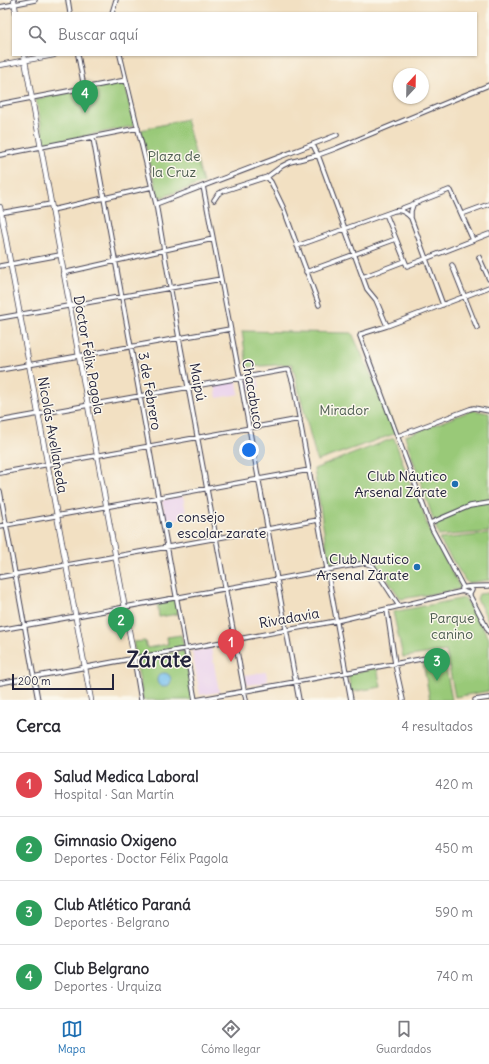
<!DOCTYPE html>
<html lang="es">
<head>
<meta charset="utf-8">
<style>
	body { margin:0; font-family:Delius,sans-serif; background:#f7f7f7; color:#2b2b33 }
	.compass { position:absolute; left:393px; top:68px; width:36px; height:36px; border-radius:50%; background:#fff; box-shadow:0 1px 3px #0004; rotate:22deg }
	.scale { position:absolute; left:12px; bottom:10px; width:102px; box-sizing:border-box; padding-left:4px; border:2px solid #22223b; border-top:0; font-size:11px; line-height:14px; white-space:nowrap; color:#22223b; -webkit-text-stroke:3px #fbf7ec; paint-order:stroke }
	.you { position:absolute; left:249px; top:450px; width:14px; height:14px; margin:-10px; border:3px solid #fff; border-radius:50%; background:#1a73e8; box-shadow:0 0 0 6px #1a73e833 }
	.badge { display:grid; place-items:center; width:26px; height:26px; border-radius:50%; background:#1f6fb2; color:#fff; font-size:13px; font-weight:700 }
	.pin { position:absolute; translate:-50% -33px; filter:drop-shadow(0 1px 2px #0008) }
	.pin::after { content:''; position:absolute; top:21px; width:14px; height:12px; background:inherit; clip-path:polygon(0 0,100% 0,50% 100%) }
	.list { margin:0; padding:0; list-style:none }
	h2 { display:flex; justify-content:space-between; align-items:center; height:52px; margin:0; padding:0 16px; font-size:17px }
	h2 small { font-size:13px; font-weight:400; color:#7c7c81 }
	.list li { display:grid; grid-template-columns:26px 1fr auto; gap:12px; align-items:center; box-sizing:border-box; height:64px; padding:0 16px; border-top:1px solid #e1e1e2 }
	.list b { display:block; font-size:15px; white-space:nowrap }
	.list p { margin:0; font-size:13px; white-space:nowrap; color:#7c7c81 }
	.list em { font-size:13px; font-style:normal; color:#7c7c81 }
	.icon { flex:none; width:22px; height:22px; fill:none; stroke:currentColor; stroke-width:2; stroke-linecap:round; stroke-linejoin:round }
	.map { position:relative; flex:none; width:489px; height:700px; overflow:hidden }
	.search { position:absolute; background:#fff; box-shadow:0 1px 3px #0004; left:12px; right:12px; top:12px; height:44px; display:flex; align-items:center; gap:10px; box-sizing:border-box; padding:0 14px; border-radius:0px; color:#7c7c81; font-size:15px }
	.sheet { height:308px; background:#fff }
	nav { display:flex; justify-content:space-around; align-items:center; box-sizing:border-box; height:56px; border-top:1px solid #e1e1e2; background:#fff; font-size:11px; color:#7c7c81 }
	nav a { display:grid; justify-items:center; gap:2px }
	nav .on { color:#1f6fb2 }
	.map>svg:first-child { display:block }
</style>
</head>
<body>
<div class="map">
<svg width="489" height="700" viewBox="0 0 489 700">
	<rect width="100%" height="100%" fill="#fbf7ec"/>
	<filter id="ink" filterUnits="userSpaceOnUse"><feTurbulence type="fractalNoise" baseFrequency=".025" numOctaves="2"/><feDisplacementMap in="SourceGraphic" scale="8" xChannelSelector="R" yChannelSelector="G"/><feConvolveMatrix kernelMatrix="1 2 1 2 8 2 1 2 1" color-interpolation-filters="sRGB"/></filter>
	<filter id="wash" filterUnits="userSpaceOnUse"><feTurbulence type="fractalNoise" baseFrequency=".012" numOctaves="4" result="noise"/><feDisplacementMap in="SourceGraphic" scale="16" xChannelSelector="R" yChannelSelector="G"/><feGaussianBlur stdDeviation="0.9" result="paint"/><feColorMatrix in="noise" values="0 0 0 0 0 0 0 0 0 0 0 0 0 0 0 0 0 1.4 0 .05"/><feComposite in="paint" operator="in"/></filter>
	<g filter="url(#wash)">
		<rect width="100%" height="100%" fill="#f2e0c2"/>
		<path fill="#ead1ed" d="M258,378L260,388L246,391L244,380Z
			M237,381L239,394L217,398L215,385Z
			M183,496L187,517L166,521L162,502L163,500Z
			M211,648L219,692L200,695L192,651Z
			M266,672L268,682L247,685L245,675Z"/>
		<path fill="#99c978" stroke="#5e765a" d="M125,82L134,126L45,144L36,99Z
			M186,119L203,183L159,198L141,130Z
			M242,331L352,333L397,433L317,461L292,364L247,367Z
			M473,410L489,413V532L439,536L405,436Z
			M394,438L413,492L417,491L428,528L461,589L401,599L373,559L329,563L314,469Z
			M489,534V580L467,583L439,539Z
			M489,593V622L477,599L479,594Z
			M176,598L178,614L159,617L157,601Z
			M465,598L489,638V691L455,697L446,651L403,657L393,612Z
			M181,635L184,647L136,657L133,642L145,641L147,648L168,644L167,637Z
			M184,651L193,698L189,700H143L136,660Z
			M444,657L452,700H430L423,662Z
			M377,668L381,687L351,692L348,674Z"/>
		<path fill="#75bfee" stroke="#4c7094" d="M157 680a7 7 0 1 1 14 0a7 7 0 1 1-14 0Z"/>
	</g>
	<g filter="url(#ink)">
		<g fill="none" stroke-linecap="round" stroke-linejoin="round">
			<g stroke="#413e4f" stroke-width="5.5">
				<path id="minor" d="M68,0L70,13
					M0,7L35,0
					M112,13L116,0
					M78,55L84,87
					M120,55L156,204L179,338L246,700
					M0,104L126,80
					M93,138L195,700
					M313,145L318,155L367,289L376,300L387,326
					M0,155L138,128
					M267,177L271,182L283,207L319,305
					M203,186L240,378L299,700
					M214,200L218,194L223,191L267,177L282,166L290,162L318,155L337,148L489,85
					M156,204L337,135
					M52,210L152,187
					M401,210L403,208L449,190L451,191L473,240
					M0,213L51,204
					M386,214L407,266L489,234
					M462,214L489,204
					M411,217V211L413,205
					M297,246L394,211C401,209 406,212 411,218L443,305
					M479,257L489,279
					M452,265L477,328
					M0,266L60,255
					M306,272L396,239
					M63,273L213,239
					M363,277L405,261
					M0,318L221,279
					M0,370L230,329
					M0,421L285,370H289L293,383L351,700
					M398,436L470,409L474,408L489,411
					M0,473L300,419
					M0,491L38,700
					M430,523L470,506L489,503
					M0,526L309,470
					M0,577L318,520
					M463,587L432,529L360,336L361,334L387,326L489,287
					M469,587L472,590L470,594L462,591V588C467,586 482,586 489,586
					M469,594L489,632
					M387,610L395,664L403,700
					M0,630L365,563L373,566L399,606
					M134,658L141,700
					M0,683L336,621L463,591
					M196,700L443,655
					M475,700L489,698"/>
			</g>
			<g stroke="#413e4f" stroke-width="6">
				<path id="tertiary" d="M14,0L16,13
					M24,55L134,658
					M0,65L54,55
					M0,207L91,700"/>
			</g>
			<use href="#minor" stroke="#fff" stroke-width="3.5"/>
			<use href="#tertiary" stroke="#fff" stroke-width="4.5"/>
		</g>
	</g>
	<g fill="#1f6fb2" stroke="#fbf7ec" stroke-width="1.5">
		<circle cx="455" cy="484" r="4"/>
		<circle cx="169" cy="525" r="4"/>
		<circle cx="417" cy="567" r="4"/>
	</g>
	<g text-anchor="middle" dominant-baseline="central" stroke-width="3" stroke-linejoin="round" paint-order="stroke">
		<g font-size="14" fill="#4c5c50" stroke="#fbf7ec">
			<text x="174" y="156">Plaza de<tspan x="174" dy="16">la Cruz</tspan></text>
			<text x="344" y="410">Mirador</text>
			<text x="452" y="618">Parque<tspan x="452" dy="16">canino</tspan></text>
		</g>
		<g font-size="14" fill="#22223b" stroke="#fbf7ec">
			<text transform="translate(89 355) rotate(80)">Doctor Félix Pagola</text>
			<text transform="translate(198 382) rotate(79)">Maipú</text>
			<text transform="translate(150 391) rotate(80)">3 de Febrero</text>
			<text transform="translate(253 394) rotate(80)">Chacabuco</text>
			<text transform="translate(53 435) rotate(80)">Nicolás Avellaneda</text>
			<text transform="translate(289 618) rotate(-10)">Rivadavia</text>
		</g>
		<g font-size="14" fill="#22223b" stroke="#fbf7ec" text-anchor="end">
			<text x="447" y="476">Club Náutico<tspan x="447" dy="16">Arsenal Zárate</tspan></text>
			<text x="177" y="517" text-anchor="start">consejo<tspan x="177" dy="16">escolar zarate</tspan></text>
			<text x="409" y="559">Club Nautico<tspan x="409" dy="16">Arsenal Zárate</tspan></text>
		</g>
		<g font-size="22" font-weight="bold" fill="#22223b" stroke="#fbf7ec">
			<text x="159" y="659">Zárate</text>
		</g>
	</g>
</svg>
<svg class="compass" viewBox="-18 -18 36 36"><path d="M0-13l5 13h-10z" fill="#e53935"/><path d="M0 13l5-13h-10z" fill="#7c7c81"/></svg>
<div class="scale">200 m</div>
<div class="you"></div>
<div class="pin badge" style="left:231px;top:662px;background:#e0444e">1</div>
<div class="pin badge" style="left:121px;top:640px;background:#2e9e5b">2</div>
<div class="pin badge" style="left:437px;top:681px;background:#2e9e5b">3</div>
<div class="pin badge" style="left:85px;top:113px;background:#2e9e5b">4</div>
<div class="search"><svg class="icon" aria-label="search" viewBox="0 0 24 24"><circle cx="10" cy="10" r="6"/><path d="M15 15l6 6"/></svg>Buscar aquí</div>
</div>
<section class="sheet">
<h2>Cerca<small>4 resultados</small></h2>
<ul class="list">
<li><span class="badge" style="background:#e0444e">1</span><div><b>Salud Medica Laboral</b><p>Hospital · San Martín</p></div><em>420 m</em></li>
<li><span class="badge" style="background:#2e9e5b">2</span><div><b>Gimnasio Oxigeno</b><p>Deportes · Doctor Félix Pagola</p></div><em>450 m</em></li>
<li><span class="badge" style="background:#2e9e5b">3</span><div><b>Club Atlético Paraná</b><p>Deportes · Belgrano</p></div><em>590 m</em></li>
<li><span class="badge" style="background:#2e9e5b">4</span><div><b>Club Belgrano</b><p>Deportes · Urquiza</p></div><em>740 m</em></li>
</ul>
</section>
<nav>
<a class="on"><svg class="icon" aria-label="map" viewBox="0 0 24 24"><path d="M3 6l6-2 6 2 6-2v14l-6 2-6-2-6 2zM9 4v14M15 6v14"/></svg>Mapa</a>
<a><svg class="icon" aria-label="directions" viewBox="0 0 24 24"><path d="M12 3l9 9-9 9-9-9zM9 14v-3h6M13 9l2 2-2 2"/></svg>Cómo llegar</a>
<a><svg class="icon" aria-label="saved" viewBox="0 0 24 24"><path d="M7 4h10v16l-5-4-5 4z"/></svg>Guardados</a>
</nav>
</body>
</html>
